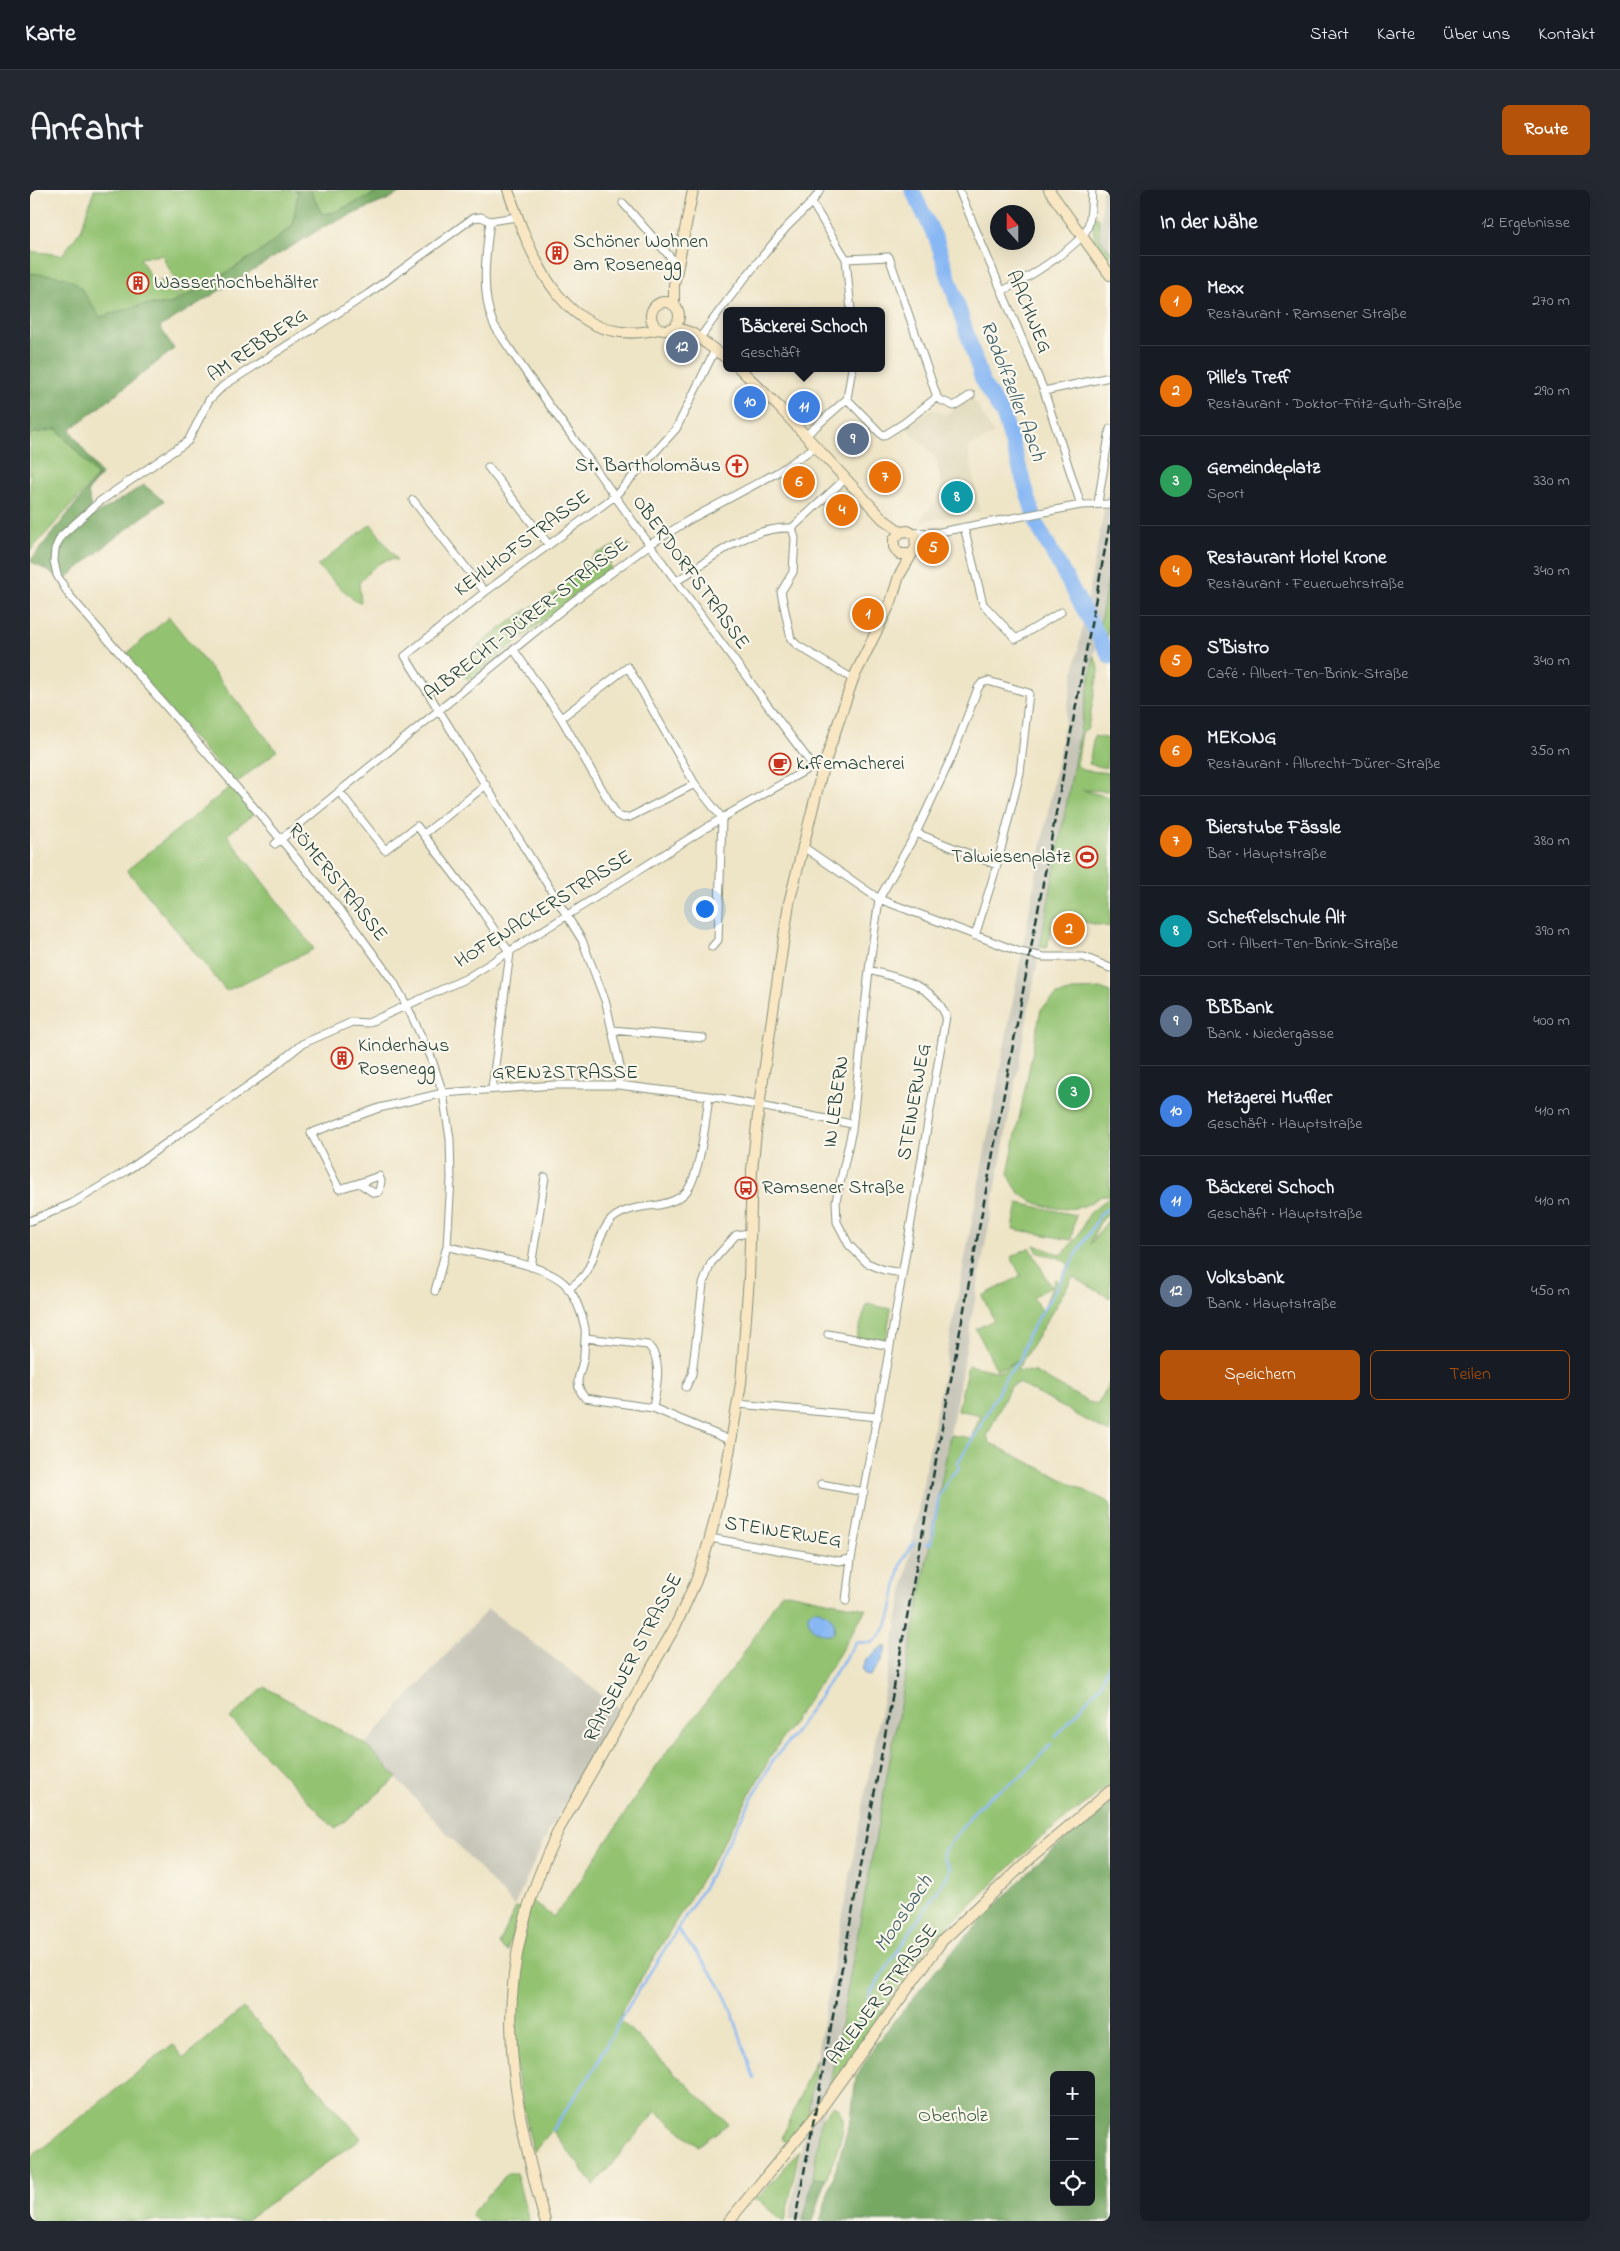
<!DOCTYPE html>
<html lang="de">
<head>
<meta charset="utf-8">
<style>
	body { margin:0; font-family:"Indie Flower",sans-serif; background:#242831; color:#f1f3f6 }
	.controls { position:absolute; right:15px; bottom:15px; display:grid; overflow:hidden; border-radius:8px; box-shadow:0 5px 20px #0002 }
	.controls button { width:45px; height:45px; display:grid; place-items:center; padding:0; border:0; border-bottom:1px solid #363941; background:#171b24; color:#f1f3f6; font:25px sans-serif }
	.compass { position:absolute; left:960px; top:15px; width:45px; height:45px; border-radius:50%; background:#171b24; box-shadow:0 5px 20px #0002; rotate:339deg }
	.you { position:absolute; left:674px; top:718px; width:18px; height:18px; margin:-12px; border:4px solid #fff; border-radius:50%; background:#1a73e8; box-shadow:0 0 0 8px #1a73e833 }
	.badge { display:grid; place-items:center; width:32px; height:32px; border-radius:50%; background:#b45309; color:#fff; font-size:16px; font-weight:700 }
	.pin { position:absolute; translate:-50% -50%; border:2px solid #fff; box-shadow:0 1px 5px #0006 }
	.popup { position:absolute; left:693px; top:117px; width:162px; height:65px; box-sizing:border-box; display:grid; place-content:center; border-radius:8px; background:#171b24; filter:drop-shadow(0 1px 4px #0005); font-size:16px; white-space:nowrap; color:#9ea1a6 }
	.popup b { font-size:19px; color:#f1f3f6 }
	.popup::after { content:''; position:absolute; left:50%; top:100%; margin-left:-10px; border:10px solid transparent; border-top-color:#171b24 }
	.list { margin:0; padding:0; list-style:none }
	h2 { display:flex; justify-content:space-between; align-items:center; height:65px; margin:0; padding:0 20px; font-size:21px }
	h2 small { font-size:16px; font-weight:400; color:#9ea1a6 }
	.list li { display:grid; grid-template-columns:32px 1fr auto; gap:15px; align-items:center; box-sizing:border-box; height:90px; padding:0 20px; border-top:1px solid #363941 }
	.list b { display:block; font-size:19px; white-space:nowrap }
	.list p { margin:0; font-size:16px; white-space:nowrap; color:#9ea1a6 }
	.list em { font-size:16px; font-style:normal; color:#9ea1a6 }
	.actions { display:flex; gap:10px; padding:15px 20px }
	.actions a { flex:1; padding:11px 0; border:1px solid #b45309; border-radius:8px; text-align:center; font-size:18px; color:#b45309 }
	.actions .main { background:#b45309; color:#fff }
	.icon { flex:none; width:28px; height:28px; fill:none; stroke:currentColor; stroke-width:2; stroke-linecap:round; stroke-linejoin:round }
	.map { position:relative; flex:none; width:1080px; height:2031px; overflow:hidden; border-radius:8px }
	header { display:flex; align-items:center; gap:30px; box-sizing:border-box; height:70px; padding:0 25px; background:#171b24; border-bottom:1px solid #363941 }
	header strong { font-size:24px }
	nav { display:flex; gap:28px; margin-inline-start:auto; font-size:18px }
	.intro { display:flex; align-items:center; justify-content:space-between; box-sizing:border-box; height:120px; padding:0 30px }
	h1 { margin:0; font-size:35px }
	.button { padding:12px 22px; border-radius:8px; background:#b45309; color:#fff; font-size:18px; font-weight:700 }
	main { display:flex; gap:30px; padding:0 30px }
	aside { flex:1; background:#171b24; border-radius:8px; box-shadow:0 5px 20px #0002 }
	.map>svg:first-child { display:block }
</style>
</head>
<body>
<header>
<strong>Karte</strong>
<nav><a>Start</a><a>Karte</a><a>Über uns</a><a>Kontakt</a></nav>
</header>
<div class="intro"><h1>Anfahrt</h1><a class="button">Route</a></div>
<main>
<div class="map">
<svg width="1080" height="2031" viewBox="0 0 1080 2031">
	<rect width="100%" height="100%" fill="#fbf7ec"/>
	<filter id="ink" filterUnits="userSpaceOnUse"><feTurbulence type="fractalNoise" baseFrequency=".02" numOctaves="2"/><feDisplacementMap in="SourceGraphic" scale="10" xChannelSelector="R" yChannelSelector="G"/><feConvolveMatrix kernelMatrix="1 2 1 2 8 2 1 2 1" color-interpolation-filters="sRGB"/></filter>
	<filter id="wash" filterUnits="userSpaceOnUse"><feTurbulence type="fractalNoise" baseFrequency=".0096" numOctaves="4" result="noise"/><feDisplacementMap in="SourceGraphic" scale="20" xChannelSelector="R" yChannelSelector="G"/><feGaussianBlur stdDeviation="1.12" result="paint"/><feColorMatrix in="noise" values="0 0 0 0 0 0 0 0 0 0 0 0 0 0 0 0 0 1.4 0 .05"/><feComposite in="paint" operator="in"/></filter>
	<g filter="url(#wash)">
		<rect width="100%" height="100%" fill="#eee4c6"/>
		<path fill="#dcd5b5" d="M943,208L964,244L938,257L950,322L892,331V326L907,312L912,293L905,267L877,238L902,218L915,225Z"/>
		<path fill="#c6c5b8" d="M1072,0H1080V73L1070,59Z
			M1080,288V379L1066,456L798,1905L791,1930L783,1988L773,2031H759L786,1869Z
			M458,1419L590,1518L518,1642L484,1716L335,1554Z"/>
		<path fill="#93c271" stroke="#598052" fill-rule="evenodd" d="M64,0H264L268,2L263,35L234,59L175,96L140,114H117L0,205V61L32,65L51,40ZM132,65L147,94L149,105L146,108L145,99L140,89L124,93L110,68Z
			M280,0H353L302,23L291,24Z
			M1066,26L1069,28L1070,49L1080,61V72L1065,53L1062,28Z
			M27,239L68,286L0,361V244Z
			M341,334L367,370C350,367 340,381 329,393L331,412L325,411L287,376Z
			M593,352L600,356L579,374L582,377L438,490L428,480L447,457L460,446L495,421L528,401L566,364Z
			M1080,379V419L1077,451L1069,438Z
			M139,427L247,561L205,594L227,621L197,645L284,759L196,801L97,680L204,594L93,467Z
			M1064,466L1069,478L1058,538L1052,542L1047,575L1052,580L1080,583V601L1052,600L1080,607V737L1024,726L1017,758L1010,757Z
			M1064,546L1080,549L1076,578L1059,574Z
			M1073,799L1080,802V1005C1068,1004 1062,1014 1051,1017C1032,1022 1002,1016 988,1001C984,996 981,989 978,984L1011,819L1027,805L1046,800Z
			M1080,1006V1021L1069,1034L1060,1054L1080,1028V1108L1043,1087L987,1180L1005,1182L1058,1212L1068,1214L1080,1192V1243L988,1193L980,1197L957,1246L960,1253L1080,1313V1595L1009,1649L895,1759L798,1905L920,1245L941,1248L951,1225L928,1220L938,1175L969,1182L986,1171L967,1180L946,1139L964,1130L952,1106L991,1086L981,1067L1000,1057L1021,1097L1003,1107L1012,1123L1025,1089L1029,1092L1039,1074L1027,1067L1008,1063L1004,1055L1032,1065L1049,1044L1059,1024Z
			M988,1013L1046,1025L1041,1050L983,1039Z
			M837,1114L861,1119L856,1149H826Z
			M752,1402L836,1419L808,1466L742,1564L691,1657L592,1820L590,1830L698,1934L668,1956L626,1921L564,1995L522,1940L503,1963L489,1896L480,1828L500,1709L523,1727L547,1696L629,1572L710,1469Z
			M235,1497L335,1554L367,1588L305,1639L200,1528Z
			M486,1717L493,1719L478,1757L479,1761L473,1759L469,1754Z
			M213,1818L242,1847L331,1948L215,2031H0V1968L143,1854L154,1868Z
			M786,1869L777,1931L758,1953H756L752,1947L753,1944C767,1920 773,1893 786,1869Z
			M803,1915C827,1922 802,1973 796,1989L783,1988L791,1930Z
			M769,1961L755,2031H752L728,2010H723L724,2006L728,2007L731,2005Z
			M478,1983H486L499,2031H447L441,2024Z"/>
		<path fill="#76a863" stroke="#4a724c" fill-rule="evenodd" d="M264,0H280L292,24L302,23L353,0H374L359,9L295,36L130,137L144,159L40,240L71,285L58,301L62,327L114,295L134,311L81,351L34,390L0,371L68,286L27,239L0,244V83C48,87 45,88 70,127L111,115L140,114L175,96L234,59L263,35L268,2Z
			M1080,1612V2031H790L821,1928L826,1887L847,1852L919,1765L1004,1676ZM1024,1885H1061V2012H1024Z
			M783,1988L796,1989L783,2031H773Z"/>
		<path fill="#88b8f4" stroke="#547a94" d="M785,1419C797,1423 807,1427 804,1442L801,1445C788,1444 777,1438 778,1424Z
			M852,1457H857L851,1472L840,1486L835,1485L832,1479L836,1470Z"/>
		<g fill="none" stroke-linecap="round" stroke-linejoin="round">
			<path stroke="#88b8f4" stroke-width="2.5" d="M896,1354H901L909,1307L921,1285L927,1281L929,1277L927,1274L947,1242L976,1187L991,1168L997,1147L1070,1025L1080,1016
				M1026,1547L1070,1495L1080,1473
				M647,1739C664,1761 685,1783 696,1808C708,1834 714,1861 724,1888
				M829,1833L840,1803L919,1683L921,1679L913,1668L914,1661L948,1617L958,1608L991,1587L1021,1554
				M522,1940L562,1882L590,1830L672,1700L743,1570L762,1547L826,1452L841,1453C875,1432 856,1379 885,1353"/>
			<path stroke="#88b8f4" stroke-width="15" d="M882,0L907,51L953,193L974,227L1007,335L1080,467"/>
		</g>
	</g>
	<g filter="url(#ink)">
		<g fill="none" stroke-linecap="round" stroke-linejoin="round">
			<g stroke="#86907d" stroke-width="9">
				<path id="street" d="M929,0L1014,201L1051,315
					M593,13L649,77
					M782,13L816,69L821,121
					M460,31C456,63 450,104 464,135C494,182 529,228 562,274C634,376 708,476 783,576L787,578
					M460,31L487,27
					M816,69L859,67L907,207L874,233L853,246L817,209
					M972,101C993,91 1047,58 1057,39C1062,28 1061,12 1062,0
					M670,148C696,110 725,75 755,39C766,26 782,16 790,0
					M1014,201L1080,187
					M906,208L924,216L941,205
					M775,246L817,209L822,178
					M458,277L519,355
					M383,310L455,402
					M1068,313L1080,239
					M934,337L953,414L986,449L1031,422
					M762,338L765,348L763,382L751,402L761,449L767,455L823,489
					M882,343L910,342L1051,315L1080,314
					M887,353L907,343
					M647,391C682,368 718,336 762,338L815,289
					M484,460L531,528L587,625L593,628L600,627L665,594
					M531,528L598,477L665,594L692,628L688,750L682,757
					M309,601L355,660L387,636L451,720L480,763L462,898
					M886,643L967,675
					M394,644L456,595
					M245,654L538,415L619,355L659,330L748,282L785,257
					M772,656L849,709L990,762L1014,767H1054L1080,778
					M582,840L673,848
					M588,895L591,881L576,813L552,750L375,466L455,402L585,306L646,239L685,160
					M329,993L349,986L351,991L349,1002L344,1003L329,993L309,999L281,943L349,918L413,903L525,895H588L679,906L822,934
					M0,1031L41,1014L98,980L235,884L272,854L322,832L338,833L437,788L692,628L783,576
					M417,1056C449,1066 511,1072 534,1093C545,1104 552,1124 555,1138C556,1147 554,1157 554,1165C552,1184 541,1191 555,1208L623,1218L702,1251
					M501,1077L515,987
					M872,1083L854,1080L837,1073L819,1055L807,1032L806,1011L822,940L839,780L849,709L886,643L923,564L948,498L952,493L958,491L999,503L990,583L967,675L945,746
					M538,1099C545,1094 553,1089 557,1081C566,1065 569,1042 582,1029C594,1018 613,1017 629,1015C638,1013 649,1010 656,1002C670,986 676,929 679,906
					M405,1101L417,1056L421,989L420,949L413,903L401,867L377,816L363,791L323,736L227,621L39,405L27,385L24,371L25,359L31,346L69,312L158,251L179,210L193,196L338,104L443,28L451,27L460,31
					M798,1144L860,1156
					M555,1148L618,1155C634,1171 626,1198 623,1218
					M656,1197L662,1184L673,1094L681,1073L706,1045L720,1043
					M708,1214L848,1227
					M791,1294L834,1302
					M680,1348L809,1371L821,1369
					M816,1411L821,1369L860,1156L916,826C902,793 870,789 839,780"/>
			</g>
			<g stroke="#86907d" stroke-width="12">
				<path id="secondary" d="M478,0C502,71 537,162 629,139
					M1019,0L1080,85
					M621 126a14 14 0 1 1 28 0a14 14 0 1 1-28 0Z
					M644,114V95L663,0
					M644,137L662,143L696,168
					M709,178L748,216L853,329L871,342
					M515,2031C475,1884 460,1781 529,1639L645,1437L666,1391L680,1348L695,1287L711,1193L719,1088L722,980L729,916L759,713L792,581L823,489L861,412L869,386L886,357L885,345L878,341L871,342L864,349V357L869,364H881
					M699,2031L784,1928L912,1751L993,1675L1080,1601"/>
			</g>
			<use href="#street" stroke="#fff" stroke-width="7"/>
			<use href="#secondary" stroke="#f9e7c3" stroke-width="10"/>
			<path stroke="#1f3d34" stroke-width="2.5" stroke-dasharray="8 4" stroke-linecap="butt" d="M765,2031L1080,332"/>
		</g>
	</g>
	<defs>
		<g id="building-ring" transform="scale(1.125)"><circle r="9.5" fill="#fbf7ec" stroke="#c8321e" stroke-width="1.5"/><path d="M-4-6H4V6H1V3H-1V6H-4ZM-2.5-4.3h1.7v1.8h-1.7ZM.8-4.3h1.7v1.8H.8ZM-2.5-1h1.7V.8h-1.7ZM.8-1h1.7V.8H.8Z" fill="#c8321e"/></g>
		<g id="church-ring" transform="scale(1.125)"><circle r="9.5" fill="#fbf7ec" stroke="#c8321e" stroke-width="1.5"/><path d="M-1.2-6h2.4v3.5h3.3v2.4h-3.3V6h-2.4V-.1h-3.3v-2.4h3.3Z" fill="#c8321e"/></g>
		<g id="cafe-ring" transform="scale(1.125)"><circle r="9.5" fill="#fbf7ec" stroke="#c8321e" stroke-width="1.5"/><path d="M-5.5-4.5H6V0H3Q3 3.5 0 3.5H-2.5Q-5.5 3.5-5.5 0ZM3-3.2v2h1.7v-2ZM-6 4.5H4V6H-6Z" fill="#c8321e"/></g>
		<g id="stadium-ring" transform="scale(1.125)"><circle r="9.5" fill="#fbf7ec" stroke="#c8321e" stroke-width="1.5"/><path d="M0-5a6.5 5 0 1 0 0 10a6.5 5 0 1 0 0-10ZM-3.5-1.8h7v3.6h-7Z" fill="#c8321e"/></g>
		<g id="bus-ring" transform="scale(1.125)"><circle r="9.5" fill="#fbf7ec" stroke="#c8321e" stroke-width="1.5"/><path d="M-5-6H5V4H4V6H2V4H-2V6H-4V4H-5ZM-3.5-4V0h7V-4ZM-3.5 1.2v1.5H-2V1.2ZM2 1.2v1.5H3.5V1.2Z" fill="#c8321e"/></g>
	</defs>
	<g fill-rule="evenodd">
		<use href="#building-ring" x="527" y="63"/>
		<use href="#building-ring" x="108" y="93"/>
		<use href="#church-ring" x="707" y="276"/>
		<use href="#cafe-ring" x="750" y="574"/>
		<use href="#stadium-ring" x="1057" y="667"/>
		<use href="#building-ring" x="312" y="868"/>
		<use href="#bus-ring" x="716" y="998"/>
	</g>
	<g text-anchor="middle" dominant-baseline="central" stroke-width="4.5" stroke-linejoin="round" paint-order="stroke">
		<g font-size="20" fill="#1f3d34" stroke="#fbf7ec" text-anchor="start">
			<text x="543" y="52">Schöner Wohnen<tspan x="543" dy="23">am Rosenegg</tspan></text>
			<text x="124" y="93">Wasserhochbehälter</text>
			<text x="691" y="276" text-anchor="end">St. Bartholomäus</text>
			<text x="766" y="574">k.ffemacherei</text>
			<text x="1041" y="667" text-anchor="end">Talwiesenplatz</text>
			<text x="328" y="856">Kinderhaus<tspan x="328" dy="23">Rosenegg</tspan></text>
			<text x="732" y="998">Ramsener Straße</text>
		</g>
		<g font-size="20" fill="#1f3d34" stroke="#fbf7ec">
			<text transform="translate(998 122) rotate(67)">AACHWEG</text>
			<text transform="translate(228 156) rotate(-34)">AM REBBERG</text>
			<text transform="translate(493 354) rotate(-37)">KEHLHOFSTRASSE</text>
			<text transform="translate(660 383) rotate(54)">OBERDORFSTRASSE</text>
			<text transform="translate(497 430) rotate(-38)">ALBRECHT-DÜRER-STRASSE</text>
			<text transform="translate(307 693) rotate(51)">RÖMERSTRASSE</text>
			<text transform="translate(514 720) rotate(-32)">HOFENACKERSTRASSE</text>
			<text x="535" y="883">GRENZSTRASSE</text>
			<text transform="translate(807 912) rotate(-82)">IN LEBERN</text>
			<text transform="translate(885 912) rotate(-80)">STEINERWEG</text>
			<text transform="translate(753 1343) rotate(9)">STEINERWEG</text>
			<text transform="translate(604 1468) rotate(-62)">RAMSENER STRASSE</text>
			<text transform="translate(853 1805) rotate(-53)">ARLENER STRASSE</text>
		</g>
		<g font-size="20" fill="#3c5e43" stroke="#fbf7ec">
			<text x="923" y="1926">Oberholz</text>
		</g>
		<g font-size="21" font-style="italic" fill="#395c64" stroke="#fbf7ec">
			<text transform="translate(982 201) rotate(69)">Radolfzeller Aach</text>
			<text transform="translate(874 1724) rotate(-56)">Moosbach</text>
		</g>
	</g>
</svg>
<div class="controls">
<button>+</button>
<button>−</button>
<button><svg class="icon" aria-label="locate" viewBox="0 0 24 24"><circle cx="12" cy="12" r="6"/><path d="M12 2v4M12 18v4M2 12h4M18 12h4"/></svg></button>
</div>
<svg class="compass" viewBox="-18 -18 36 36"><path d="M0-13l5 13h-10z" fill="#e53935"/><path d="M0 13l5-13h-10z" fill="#9ea1a6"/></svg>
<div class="you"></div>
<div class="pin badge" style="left:838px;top:424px;background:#e8710a">1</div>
<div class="pin badge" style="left:1039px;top:739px;background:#e8710a">2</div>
<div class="pin badge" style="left:1044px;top:902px;background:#2e9e5b">3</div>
<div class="pin badge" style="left:812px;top:320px;background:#e8710a">4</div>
<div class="pin badge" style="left:903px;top:358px;background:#e8710a">5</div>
<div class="pin badge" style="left:769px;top:292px;background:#e8710a">6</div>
<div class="pin badge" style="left:855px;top:287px;background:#e8710a">7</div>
<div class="pin badge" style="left:927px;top:307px;background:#0f9aa8">8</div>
<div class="pin badge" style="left:823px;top:249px;background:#5c6f8a">9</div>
<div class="pin badge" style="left:720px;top:212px;background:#3f7fe0">10</div>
<div class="pin badge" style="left:774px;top:217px;background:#3f7fe0">11</div>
<div class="popup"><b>Bäckerei Schoch</b>Geschäft</div>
<div class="pin badge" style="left:652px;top:157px;background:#5c6f8a">12</div>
</div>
<aside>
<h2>In der Nähe<small>12 Ergebnisse</small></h2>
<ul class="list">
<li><span class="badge" style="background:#e8710a">1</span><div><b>Mexx</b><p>Restaurant · Ramsener Straße</p></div><em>270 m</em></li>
<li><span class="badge" style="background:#e8710a">2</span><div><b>Pille’s Treff</b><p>Restaurant · Doktor-Fritz-Guth-Straße</p></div><em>290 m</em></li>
<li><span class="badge" style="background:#2e9e5b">3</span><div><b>Gemeindeplatz</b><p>Sport</p></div><em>330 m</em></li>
<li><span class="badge" style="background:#e8710a">4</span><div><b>Restaurant Hotel Krone</b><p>Restaurant · Feuerwehrstraße</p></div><em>340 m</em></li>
<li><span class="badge" style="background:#e8710a">5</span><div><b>S'Bistro</b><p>Café · Albert-Ten-Brink-Straße</p></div><em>340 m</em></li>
<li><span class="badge" style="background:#e8710a">6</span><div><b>MEKONG</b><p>Restaurant · Albrecht-Dürer-Straße</p></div><em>350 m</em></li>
<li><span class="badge" style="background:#e8710a">7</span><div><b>Bierstube Fässle</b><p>Bar · Hauptstraße</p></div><em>380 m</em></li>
<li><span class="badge" style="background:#0f9aa8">8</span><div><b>Scheffelschule Alt</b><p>Ort · Albert-Ten-Brink-Straße</p></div><em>390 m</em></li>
<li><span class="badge" style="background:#5c6f8a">9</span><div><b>BBBank</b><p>Bank · Niedergasse</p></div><em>400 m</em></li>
<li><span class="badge" style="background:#3f7fe0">10</span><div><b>Metzgerei Muffler</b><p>Geschäft · Hauptstraße</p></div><em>410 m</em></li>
<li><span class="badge" style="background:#3f7fe0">11</span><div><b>Bäckerei Schoch</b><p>Geschäft · Hauptstraße</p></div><em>410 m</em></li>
<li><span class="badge" style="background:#5c6f8a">12</span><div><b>Volksbank</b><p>Bank · Hauptstraße</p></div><em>450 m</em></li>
</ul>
<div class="actions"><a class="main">Speichern</a><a>Teilen</a></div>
</aside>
</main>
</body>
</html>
